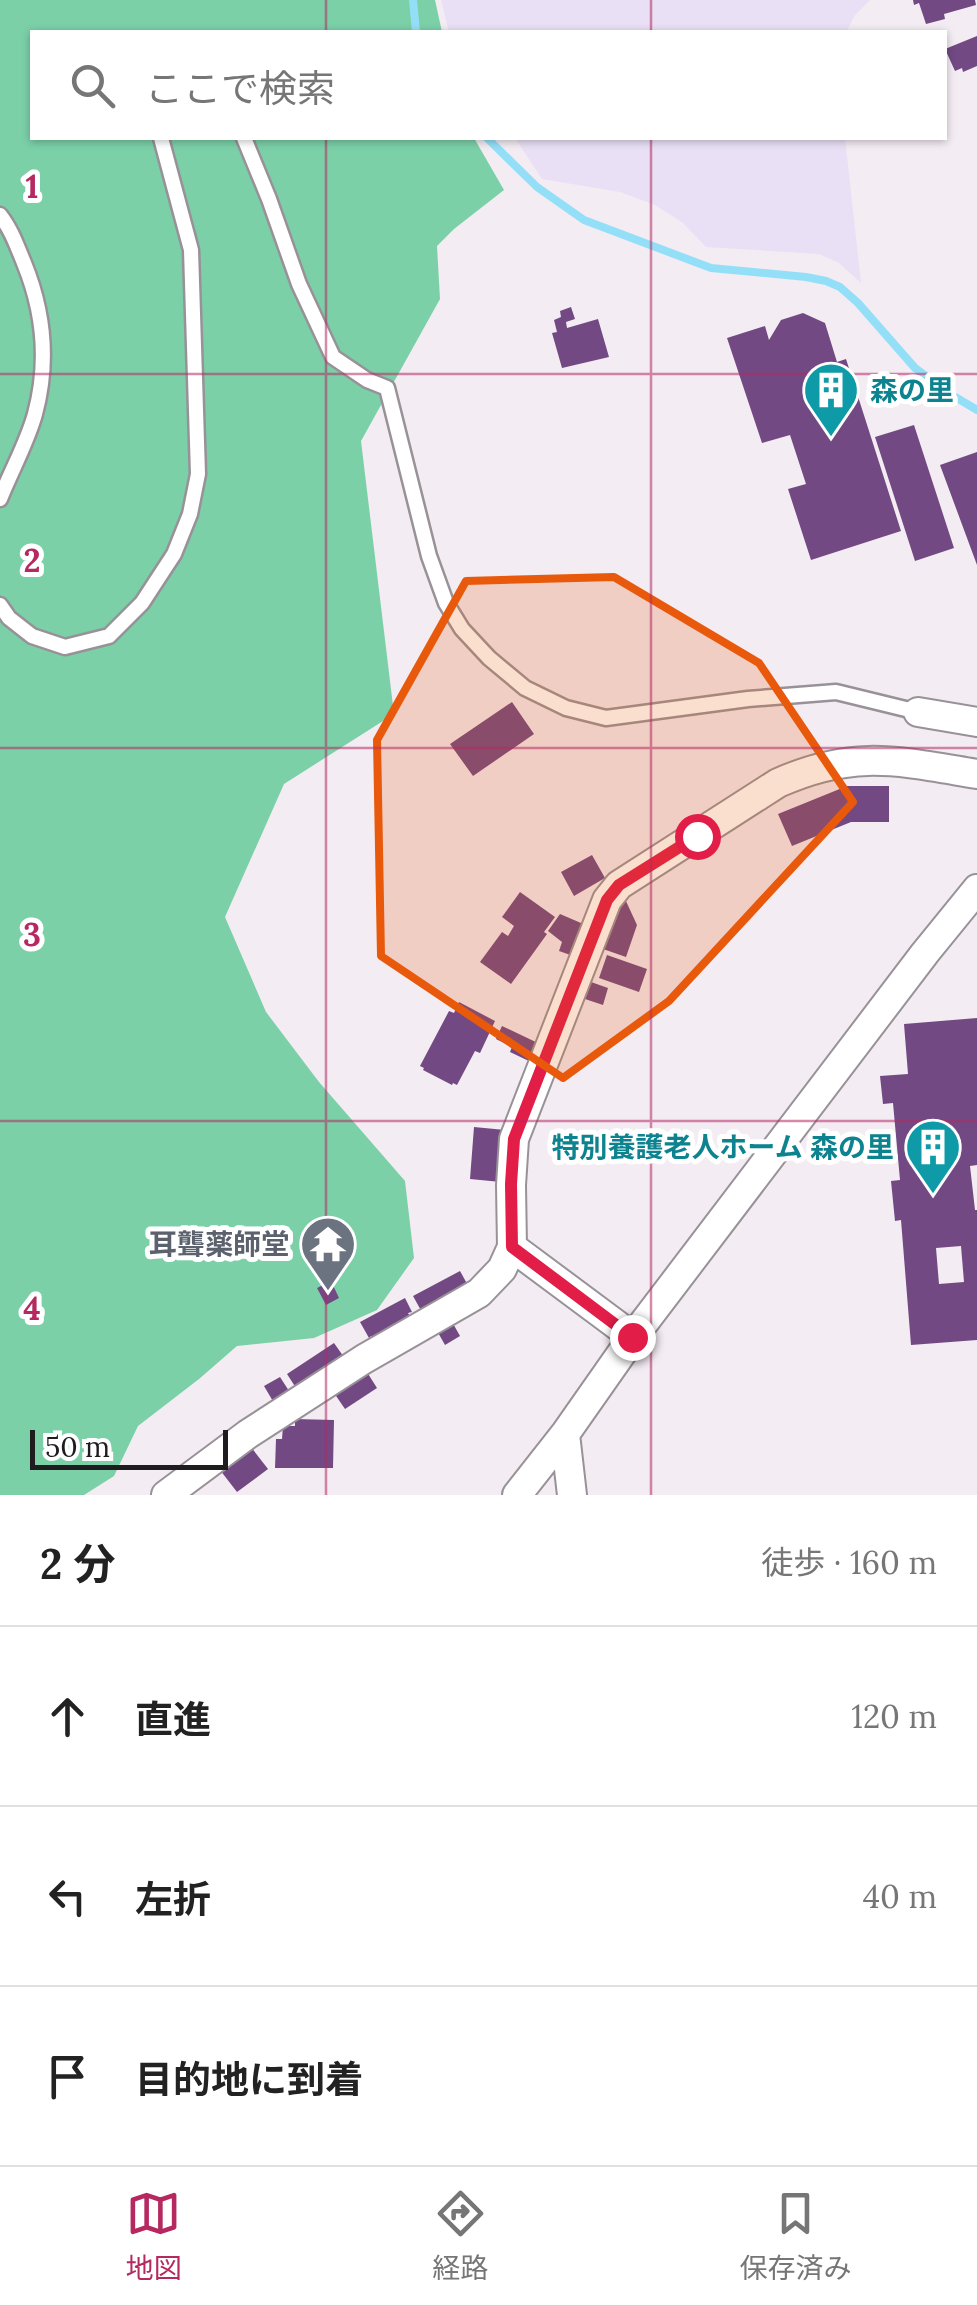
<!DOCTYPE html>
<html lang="ja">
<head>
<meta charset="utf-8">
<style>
	body { margin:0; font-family:Lora,"Noto Sans JP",serif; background:#f2f2f2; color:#222 }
	.scale { position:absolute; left:30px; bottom:25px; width:198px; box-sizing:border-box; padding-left:10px; border:5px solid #1f1c1f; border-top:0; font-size:28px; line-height:35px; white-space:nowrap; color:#1f1c1f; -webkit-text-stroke:8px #fff; paint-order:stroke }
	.stop { position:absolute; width:30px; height:30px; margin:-22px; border:8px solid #e11d48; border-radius:50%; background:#fff }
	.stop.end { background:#e11d48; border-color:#fff; box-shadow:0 2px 10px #0008 }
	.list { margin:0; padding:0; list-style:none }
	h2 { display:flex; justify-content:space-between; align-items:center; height:130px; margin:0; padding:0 40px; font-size:42px }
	h2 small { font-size:32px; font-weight:400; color:#767676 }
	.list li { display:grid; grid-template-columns:65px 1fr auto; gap:30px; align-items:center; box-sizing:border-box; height:180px; padding:0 40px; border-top:2px solid #e0e0e0 }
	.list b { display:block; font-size:38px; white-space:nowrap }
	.list em { font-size:32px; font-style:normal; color:#767676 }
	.icon { flex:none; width:55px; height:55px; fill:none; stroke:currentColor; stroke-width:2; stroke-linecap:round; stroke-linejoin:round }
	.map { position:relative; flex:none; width:977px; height:1495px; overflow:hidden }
	.search { position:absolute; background:#fff; box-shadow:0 2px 8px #0004; left:30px; right:30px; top:30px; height:110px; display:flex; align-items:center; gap:25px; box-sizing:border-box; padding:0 35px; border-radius:0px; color:#767676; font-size:38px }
	.sheet { height:670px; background:#fff }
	nav { display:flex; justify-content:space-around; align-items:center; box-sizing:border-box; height:140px; border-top:2px solid #e0e0e0; background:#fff; font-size:28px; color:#767676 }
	nav a { display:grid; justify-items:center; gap:5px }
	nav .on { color:#b52960 }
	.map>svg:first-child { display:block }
</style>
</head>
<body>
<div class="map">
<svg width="977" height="1495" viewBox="0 0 977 1495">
	<rect width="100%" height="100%" fill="#f3ecf3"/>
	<path fill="#e9e0f5" d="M441,0H870L855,15L846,32H449Z
		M515,138H845L861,283L839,263L819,254L706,247L683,223L655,205L620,192L542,179Z"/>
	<path fill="#7bd0a8" d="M0,0H435L442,32H32V138H474L504,190L454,229L437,246L440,299L361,441L394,714L284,784L225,917L266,1012L319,1082L405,1181L414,1258L377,1310L314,1338L237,1346L199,1379L138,1426L114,1476L84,1495H0Z"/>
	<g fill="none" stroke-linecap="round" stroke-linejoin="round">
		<path stroke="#94dff8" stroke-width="8" d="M413,0L416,32
			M487,138L537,187L584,220L711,268L806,277L826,281L840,287L858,303L915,368L952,395L977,410"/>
	</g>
	<path fill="#724983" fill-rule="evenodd" d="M913,0H975L976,5L944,14L945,19L926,24L919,3L914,5Z
		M977,36V66L963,72L962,68L955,71L945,49Z
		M571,307L575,319L566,322L567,328L598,319L609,357L562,368L552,333L557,332L554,320L561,317L560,311Z
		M803,313L825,323L837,362L846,359L901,531L811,560L788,489L806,484L790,435L762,443L727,338L765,326L769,340L781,320Z
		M914,425L954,548L915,561L875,437Z
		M977,452V565L940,465Z
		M512,702L534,734L473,776L450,744Z
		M847,786H889V822H851L792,846L778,814Z
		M592,855L605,878L574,896L561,872Z
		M520,892L555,917L544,932L547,934L511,984L480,962L502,932L508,936L514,926L502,917Z
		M625,899L637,925L626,957L603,949L620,901Z
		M560,914L588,926L576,957L559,951L562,942L548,931Z
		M607,955L647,969L639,992L599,978Z
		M591,982L608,988L603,1005L585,999Z
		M459,1002L495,1021L480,1053L475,1051L457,1085L453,1083L452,1085L423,1070L424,1068L420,1066L449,1011L454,1013Z
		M977,1018V1165L970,1166L975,1210H977V1340L911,1345L901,1220L895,1221L891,1181L900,1180L893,1103L883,1104L880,1076L908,1074L904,1024ZM961,1246L964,1282L939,1284L936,1248Z
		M502,1026L542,1045L533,1063L510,1052L512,1047L496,1039Z
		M474,1127L505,1130L501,1182L470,1179Z
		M460,1271L470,1289L423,1314L413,1296Z
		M331,1281L339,1298L326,1305L317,1288Z
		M405,1298L412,1312L408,1313L413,1321L375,1341L371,1336L369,1338L360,1322Z
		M451,1320L460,1336L445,1345L436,1329Z
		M334,1343L346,1360L298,1391L287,1374Z
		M365,1369L377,1388L345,1409L332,1390Z
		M280,1377L291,1394L274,1403L264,1386Z
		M295,1419L334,1420L333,1468H275L276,1439H282L283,1426H295Z
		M251,1447L268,1469L237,1492L220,1470Z"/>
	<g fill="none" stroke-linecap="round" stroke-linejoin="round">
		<g stroke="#989298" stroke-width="19">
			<path id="lane" d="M244,138L269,199L299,284L333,357L367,380L387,388L429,556L446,603L462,629L489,658L525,688L566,708L606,718L748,699L836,692L918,712
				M0,215C11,229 17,246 24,263C44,312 49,362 35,414C27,443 11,471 0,499
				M0,605L9,618L32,636L65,647L109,636L142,603L174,554L190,514L198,474L191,250L161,138"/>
		</g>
		<g stroke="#989298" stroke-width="32">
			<path id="street" d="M918,712L977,722
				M512,1247L633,1337
				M565,1434L572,1495
				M166,1495L248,1434L364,1359L479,1293L502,1269L512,1247L511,1185L514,1139L607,900L619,885L778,783C854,749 898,761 977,774
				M517,1495L565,1434L633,1337L925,953L977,889"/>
		</g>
		<use href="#lane" stroke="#fff" stroke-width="14"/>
		<use href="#street" stroke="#fff" stroke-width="28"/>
	</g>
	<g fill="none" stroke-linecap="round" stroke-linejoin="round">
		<path stroke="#e11d48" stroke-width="12" d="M632,1337L512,1247L511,1184L514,1139L607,900L619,885L697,836"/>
	</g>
	<path fill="#e8590c" fill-opacity="0.2" stroke="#e8590c" stroke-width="8" stroke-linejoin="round" d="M614,577L759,663L853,802L669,1001L563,1078L381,956L377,740L466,581Z"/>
	<path fill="none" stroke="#b52960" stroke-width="2.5" stroke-opacity="0.55" d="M326,0V32M651,0V32M326,138V1495M651,138V1495M0,374H977M0,748H977M0,1121H977"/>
	<defs>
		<g id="building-pin" transform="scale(2.875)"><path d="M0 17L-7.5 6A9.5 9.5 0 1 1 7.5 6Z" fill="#0f9aa8" stroke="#fff"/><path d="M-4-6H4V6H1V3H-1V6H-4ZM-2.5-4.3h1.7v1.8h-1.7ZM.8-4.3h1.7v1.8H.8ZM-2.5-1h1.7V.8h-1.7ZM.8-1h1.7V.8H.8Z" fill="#fff"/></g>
		<g id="temple-pin" transform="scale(2.875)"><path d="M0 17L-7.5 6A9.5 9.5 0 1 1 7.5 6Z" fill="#6b7280" stroke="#fff"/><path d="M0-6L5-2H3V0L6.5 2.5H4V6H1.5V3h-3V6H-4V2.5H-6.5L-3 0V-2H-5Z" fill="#fff"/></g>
	</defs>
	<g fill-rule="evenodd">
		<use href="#building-pin" x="831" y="390"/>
		<use href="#building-pin" x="933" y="1147"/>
		<use href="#temple-pin" x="328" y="1244"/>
	</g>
	<g text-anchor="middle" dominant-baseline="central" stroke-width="10" stroke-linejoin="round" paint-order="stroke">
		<g font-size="28" font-weight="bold" fill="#0d838f" stroke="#fff" text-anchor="start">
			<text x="870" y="390">森の里</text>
			<text x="894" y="1147" text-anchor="end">特別養護老人ホーム 森の里</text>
		</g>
		<g font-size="28" font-weight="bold" fill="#5b616d" stroke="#fff" text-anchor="end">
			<text x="289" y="1244">耳聾薬師堂</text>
		</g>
	</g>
	<g font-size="32" text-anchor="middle" font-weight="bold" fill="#b52960" stroke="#fff" stroke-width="10" stroke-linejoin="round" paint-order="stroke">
		<text x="32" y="198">1</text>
		<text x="32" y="572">2</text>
		<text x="32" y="946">3</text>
		<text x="32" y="1320">4</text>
	</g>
</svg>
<div class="scale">50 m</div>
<div class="stop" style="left:697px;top:836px"></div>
<div class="stop end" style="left:632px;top:1337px"></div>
<div class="search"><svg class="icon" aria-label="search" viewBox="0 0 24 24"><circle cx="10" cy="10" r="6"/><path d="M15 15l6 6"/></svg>ここで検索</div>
</div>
<section class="sheet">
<h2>2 分<small>徒歩 · 160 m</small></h2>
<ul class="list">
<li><svg class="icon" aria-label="ahead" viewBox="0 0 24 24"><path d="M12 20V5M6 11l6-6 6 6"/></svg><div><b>直進</b></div><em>120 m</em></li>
<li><svg class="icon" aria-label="left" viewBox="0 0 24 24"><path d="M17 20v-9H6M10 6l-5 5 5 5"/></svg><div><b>左折</b></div><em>40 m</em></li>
<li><svg class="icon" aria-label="arrive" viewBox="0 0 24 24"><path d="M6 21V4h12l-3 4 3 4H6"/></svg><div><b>目的地に到着</b></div></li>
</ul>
</section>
<nav>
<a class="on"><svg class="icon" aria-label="map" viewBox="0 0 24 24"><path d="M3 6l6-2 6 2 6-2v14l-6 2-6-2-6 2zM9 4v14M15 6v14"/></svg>地図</a>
<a><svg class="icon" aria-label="directions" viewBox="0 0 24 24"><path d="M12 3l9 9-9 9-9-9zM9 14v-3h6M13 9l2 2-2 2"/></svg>経路</a>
<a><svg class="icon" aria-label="saved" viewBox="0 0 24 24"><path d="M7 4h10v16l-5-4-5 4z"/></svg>保存済み</a>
</nav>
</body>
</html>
